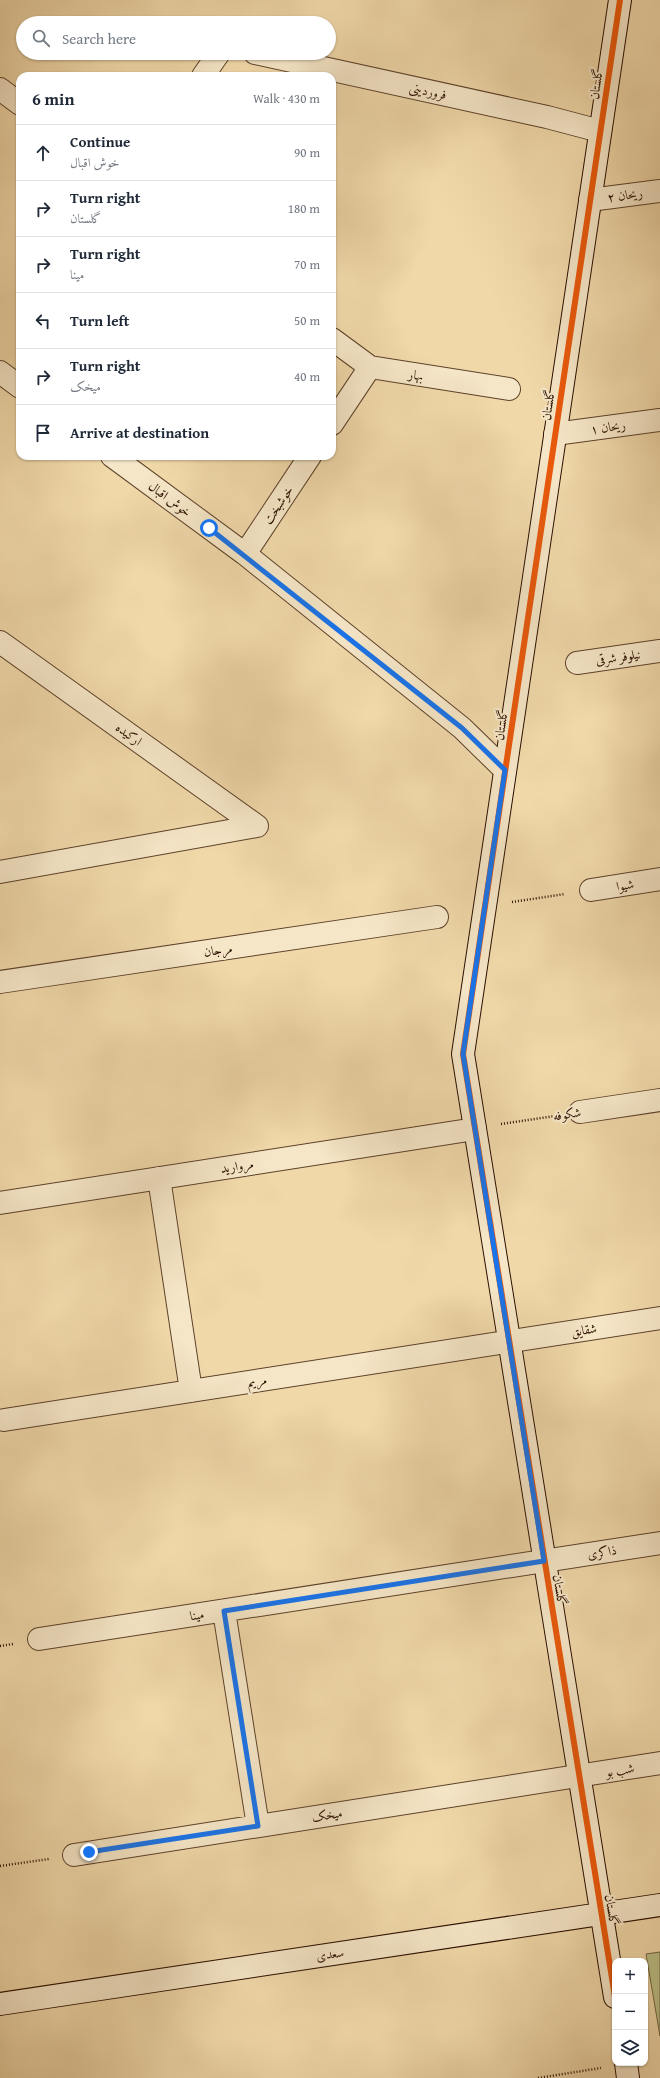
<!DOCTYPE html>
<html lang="en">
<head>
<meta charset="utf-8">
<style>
	body { margin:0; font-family:"Gentium Book Plus",Amiri,serif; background:#f6f6f7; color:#1f2937 }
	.controls { position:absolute; right:12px; bottom:12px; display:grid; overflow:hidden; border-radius:8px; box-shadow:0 1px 3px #0004 }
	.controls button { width:36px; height:36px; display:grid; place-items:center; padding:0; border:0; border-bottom:1px solid #e0e1e3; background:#fff; color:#1f2937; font:20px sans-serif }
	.stop { position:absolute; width:12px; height:12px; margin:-9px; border:3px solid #1a73e8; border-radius:50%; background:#fff }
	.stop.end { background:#1a73e8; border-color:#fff; box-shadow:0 1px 4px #0008 }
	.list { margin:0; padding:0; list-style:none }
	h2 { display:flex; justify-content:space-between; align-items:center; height:52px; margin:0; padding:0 16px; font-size:17px }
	h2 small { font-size:13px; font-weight:400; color:#747a83 }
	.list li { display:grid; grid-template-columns:26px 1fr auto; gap:12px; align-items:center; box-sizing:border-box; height:56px; padding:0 16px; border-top:1px solid #e0e1e3 }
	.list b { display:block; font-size:15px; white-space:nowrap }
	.list p { margin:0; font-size:13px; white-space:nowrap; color:#747a83 }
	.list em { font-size:13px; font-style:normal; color:#747a83 }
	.icon { flex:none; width:22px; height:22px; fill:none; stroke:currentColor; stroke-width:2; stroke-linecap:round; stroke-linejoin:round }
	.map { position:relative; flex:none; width:660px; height:2078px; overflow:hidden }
	.search { position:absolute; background:#fff; box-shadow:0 1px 3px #0004; left:16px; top:16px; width:320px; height:44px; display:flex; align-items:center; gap:10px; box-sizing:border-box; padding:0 14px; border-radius:22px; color:#747a83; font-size:15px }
	.panel { position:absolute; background:#fff; box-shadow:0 1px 3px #0004; left:16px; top:72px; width:320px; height:388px; border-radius:12px }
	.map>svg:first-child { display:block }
</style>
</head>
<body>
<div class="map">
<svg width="660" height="2078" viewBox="0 0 660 2078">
	<rect width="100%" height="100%" fill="#f0d8a9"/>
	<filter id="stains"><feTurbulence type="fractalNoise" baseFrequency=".005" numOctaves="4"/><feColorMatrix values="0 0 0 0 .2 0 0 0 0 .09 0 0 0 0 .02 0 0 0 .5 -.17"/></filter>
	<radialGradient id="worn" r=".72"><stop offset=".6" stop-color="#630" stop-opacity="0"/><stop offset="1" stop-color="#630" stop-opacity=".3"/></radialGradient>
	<path fill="#babe87" stroke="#726644" d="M660,1952V2036L646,1954Z"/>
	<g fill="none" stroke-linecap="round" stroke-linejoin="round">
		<g stroke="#5c412a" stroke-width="24">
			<path id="street" d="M255,53L547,117L600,131
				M203,76L219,53
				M0,89L20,104
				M590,200L660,191
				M332,339L370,367L509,389
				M0,372L20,387
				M332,424L370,367
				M555,434L660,420
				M112,456L245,554L462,728L505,770
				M245,554L310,456
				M0,642L257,826
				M577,663L660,651
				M0,872L257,826
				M591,890L660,879
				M0,982L437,917
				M580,1112L660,1100
				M159,1178L191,1391
				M0,1203L475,1129
				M4,1420L660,1318
				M224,1611L258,1826
				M39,1639L660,1543
				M74,1855L660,1763"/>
		</g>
		<g stroke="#2b0f00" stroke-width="24">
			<path id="secondary" d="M615,1997L463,1054L620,0
				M0,2004L660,1905
				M626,2063L628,2078"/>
		</g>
		<path stroke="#2b0f00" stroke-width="2.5" stroke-dasharray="1 2" stroke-linecap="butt" d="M512,902L565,894
			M501,1124L555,1116
			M0,1646L13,1644
			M0,1866L49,1859
			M538,2078L601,2068"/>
		<use href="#street" stroke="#f5e6c7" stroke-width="22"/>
		<use href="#secondary" stroke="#f5e6c7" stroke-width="22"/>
		<g stroke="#f5e6c7" stroke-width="8">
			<path id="cycleway" d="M615,1997L463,1054L620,0"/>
		</g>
		<use href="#cycleway" stroke="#e8590c" stroke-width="6"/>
	</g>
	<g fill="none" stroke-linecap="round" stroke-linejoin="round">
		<path stroke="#1a73e8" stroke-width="5" d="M89,1852L258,1826L224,1611L544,1561L463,1054L505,770L462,728L209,528"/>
	</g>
	<g text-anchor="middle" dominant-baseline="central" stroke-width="4" stroke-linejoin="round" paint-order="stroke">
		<g font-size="13" fill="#2b0f00" stroke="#f5e6c7">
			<text transform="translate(596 84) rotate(-82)">گلستان</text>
			<text transform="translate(428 91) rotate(12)">فروردینی</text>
			<text transform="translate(625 195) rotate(-8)">ریحان ۲</text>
			<text transform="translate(416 375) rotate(9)">بهار</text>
			<text transform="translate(548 405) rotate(-82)">گلستان</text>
			<text transform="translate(608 427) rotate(-8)">ریحان ۱</text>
			<text transform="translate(170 499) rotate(37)">خوش اقبال</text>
			<text transform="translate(278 505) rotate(-56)">خوشبخت</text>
			<text transform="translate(618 657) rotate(-8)">نیلوفر شرقی</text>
			<text transform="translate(501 725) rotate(-82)">گلستان</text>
			<text transform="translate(129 734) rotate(36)">ارکیده</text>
			<text transform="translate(625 885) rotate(-9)">شیوا</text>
			<text transform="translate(218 950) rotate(-8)">مرجان</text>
			<text transform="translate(567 1114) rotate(-9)">شکوفه</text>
			<text transform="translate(237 1166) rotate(-9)">مروارید</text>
			<text transform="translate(584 1330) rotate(-9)">شقایق</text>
			<text transform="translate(257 1381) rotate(-9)">مریم</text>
			<text transform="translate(602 1552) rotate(-9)">ذاکری</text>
			<text transform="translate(560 1590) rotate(81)">گلستان</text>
			<text transform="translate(197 1615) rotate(-9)">مینا</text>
			<text transform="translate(620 1770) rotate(-9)">شب بو</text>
			<text transform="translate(327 1815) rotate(-9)">میخک</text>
			<text transform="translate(612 1910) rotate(81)">گلستان</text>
			<text transform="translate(330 1954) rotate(-9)">سعدی</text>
		</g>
	</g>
	<rect width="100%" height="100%" filter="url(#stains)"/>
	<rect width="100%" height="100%" fill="url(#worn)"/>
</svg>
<div class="controls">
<button>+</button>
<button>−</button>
<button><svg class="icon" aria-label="layers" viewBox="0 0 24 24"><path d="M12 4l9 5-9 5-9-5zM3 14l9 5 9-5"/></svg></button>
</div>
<div class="stop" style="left:209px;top:528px"></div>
<div class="stop end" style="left:89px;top:1852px"></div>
<div class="search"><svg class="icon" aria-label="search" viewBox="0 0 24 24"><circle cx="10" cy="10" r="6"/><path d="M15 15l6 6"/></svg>Search here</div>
<section class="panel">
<h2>6 min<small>Walk · 430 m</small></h2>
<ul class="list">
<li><svg class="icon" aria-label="ahead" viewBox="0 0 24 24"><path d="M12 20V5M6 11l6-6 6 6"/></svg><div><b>Continue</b><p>خوش اقبال</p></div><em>90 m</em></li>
<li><svg class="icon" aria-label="right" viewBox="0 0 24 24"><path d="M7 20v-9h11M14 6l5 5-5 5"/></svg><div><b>Turn right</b><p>گلستان</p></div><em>180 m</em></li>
<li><svg class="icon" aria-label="right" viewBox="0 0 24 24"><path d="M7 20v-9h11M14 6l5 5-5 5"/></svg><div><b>Turn right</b><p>مینا</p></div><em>70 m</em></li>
<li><svg class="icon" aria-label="left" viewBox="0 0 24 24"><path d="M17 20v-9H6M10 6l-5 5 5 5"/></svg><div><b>Turn left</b></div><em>50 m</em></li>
<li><svg class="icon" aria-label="right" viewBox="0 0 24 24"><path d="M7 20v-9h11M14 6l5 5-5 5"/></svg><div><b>Turn right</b><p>میخک</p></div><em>40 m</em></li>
<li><svg class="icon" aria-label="arrive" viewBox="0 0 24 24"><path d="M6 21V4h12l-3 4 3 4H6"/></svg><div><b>Arrive at destination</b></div></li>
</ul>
</section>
</div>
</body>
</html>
